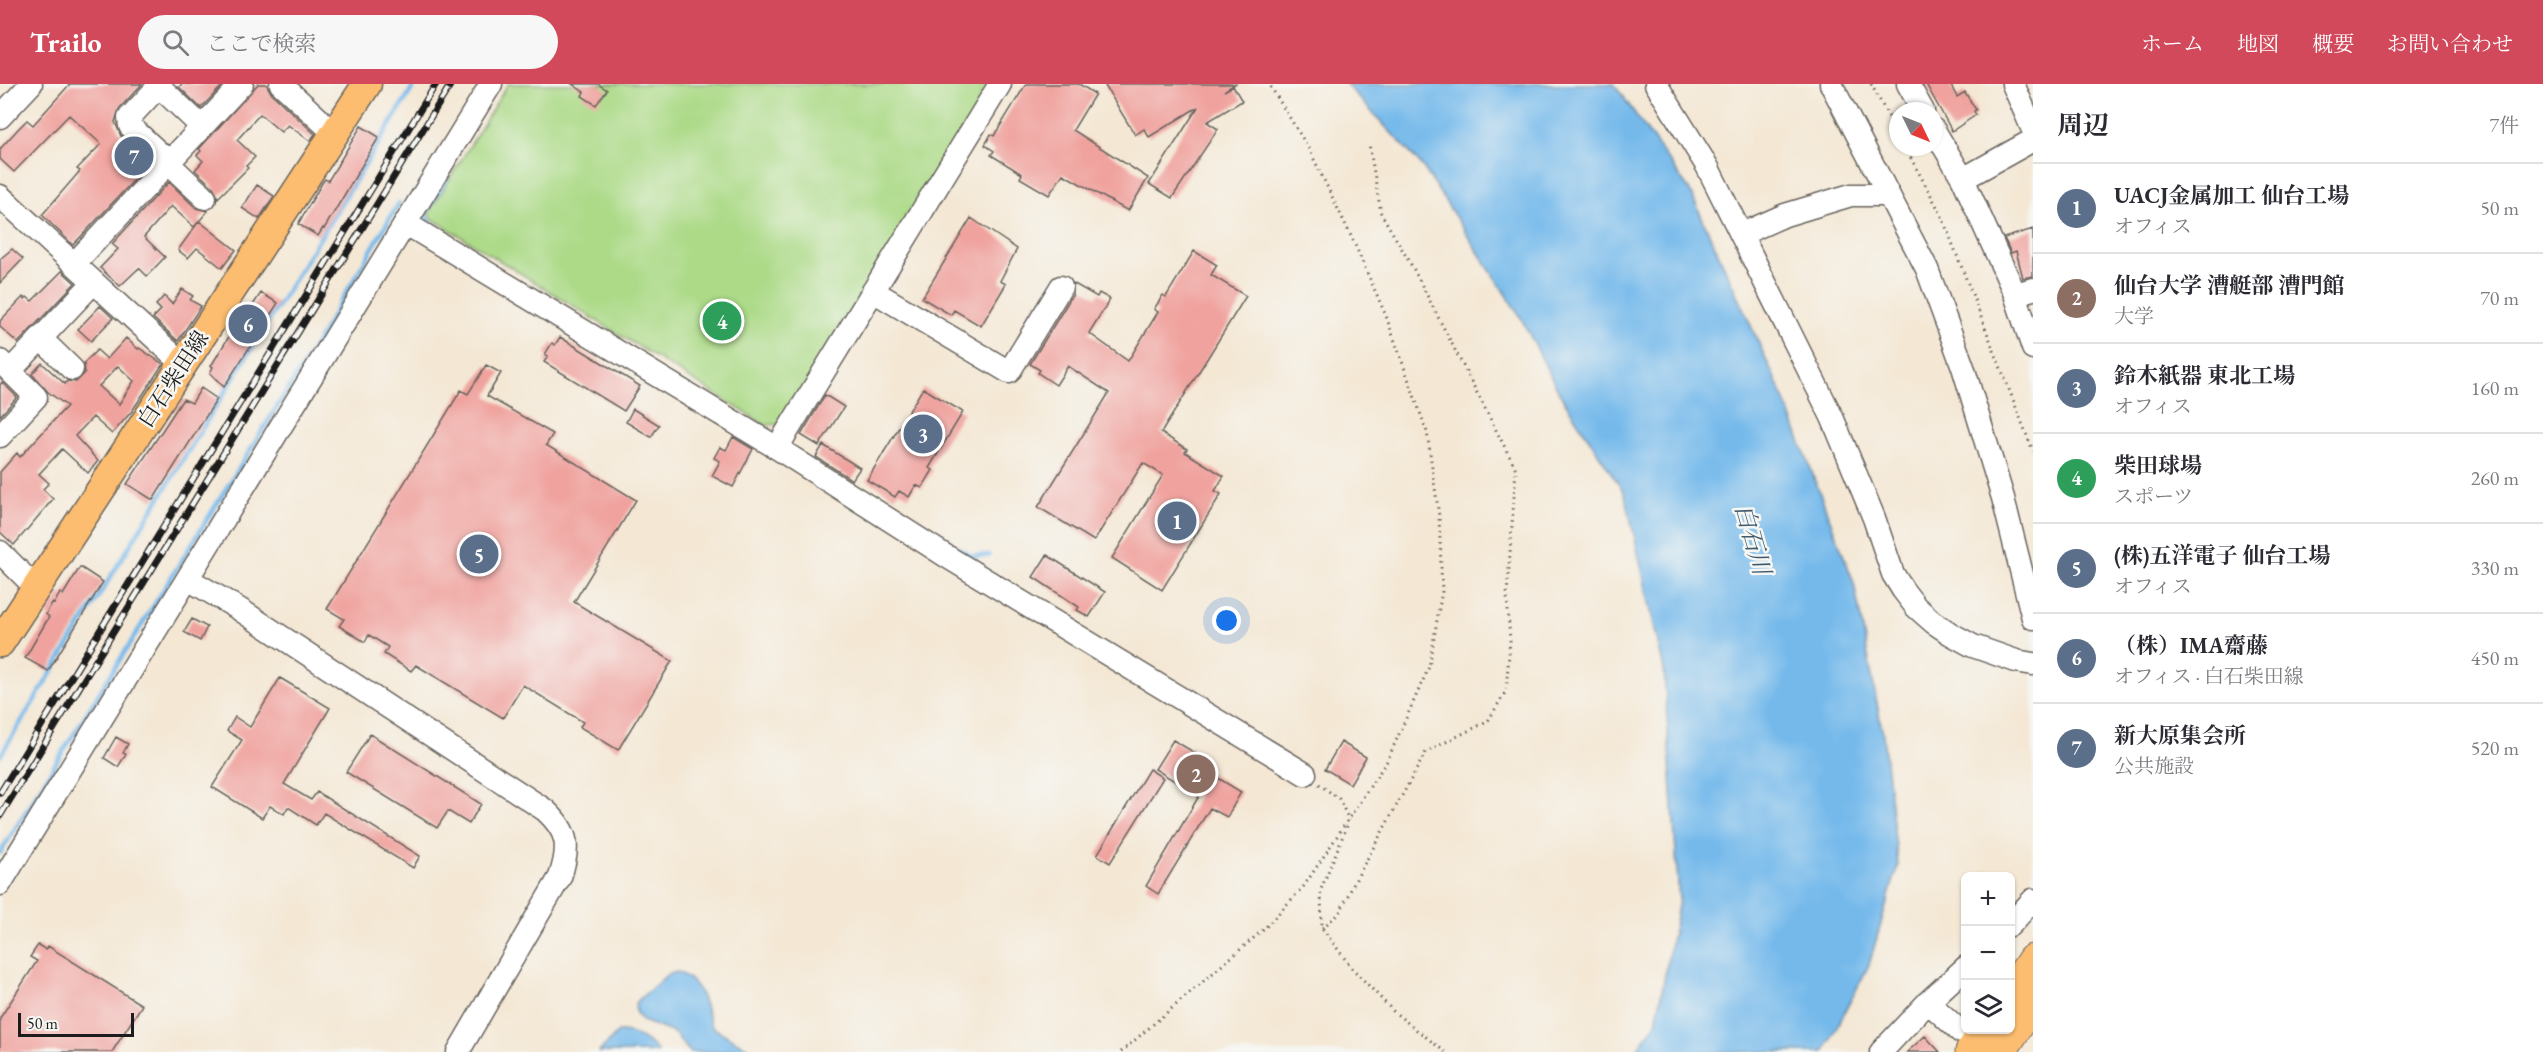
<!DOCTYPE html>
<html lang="ja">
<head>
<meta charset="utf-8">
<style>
	body { margin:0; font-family:"EB Garamond","Noto Serif JP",serif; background:#f7f7f7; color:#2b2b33 }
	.controls { position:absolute; right:18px; bottom:18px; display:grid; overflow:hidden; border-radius:9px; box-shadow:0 2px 4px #0004 }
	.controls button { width:54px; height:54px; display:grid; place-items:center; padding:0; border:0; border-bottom:2px solid #e1e1e2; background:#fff; color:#2b2b33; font:30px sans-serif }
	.compass { position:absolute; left:1889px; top:18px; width:54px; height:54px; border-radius:50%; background:#fff; box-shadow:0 2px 4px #0004; rotate:133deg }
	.scale { position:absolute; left:18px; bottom:15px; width:116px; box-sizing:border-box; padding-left:6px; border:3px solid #1c1c1c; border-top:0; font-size:16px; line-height:21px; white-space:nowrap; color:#1c1c1c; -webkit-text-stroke:4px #f6f6f2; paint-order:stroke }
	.you { position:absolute; left:1227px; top:537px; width:21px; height:21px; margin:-15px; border:4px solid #fff; border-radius:50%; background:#1a73e8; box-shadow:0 0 0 9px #1a73e833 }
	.badge { display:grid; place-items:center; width:39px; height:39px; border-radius:50%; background:#d1495b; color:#fff; font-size:20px; font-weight:700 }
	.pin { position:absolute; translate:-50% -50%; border:3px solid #fff; box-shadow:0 2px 6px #0006 }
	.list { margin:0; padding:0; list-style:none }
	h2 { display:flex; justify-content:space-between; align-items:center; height:78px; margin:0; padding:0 24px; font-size:26px }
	h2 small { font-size:20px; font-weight:400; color:#7c7c81 }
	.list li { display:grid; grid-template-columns:39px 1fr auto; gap:18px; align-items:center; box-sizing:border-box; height:90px; padding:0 24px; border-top:2px solid #e1e1e2 }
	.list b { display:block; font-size:22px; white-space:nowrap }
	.list p { margin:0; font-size:20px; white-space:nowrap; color:#7c7c81 }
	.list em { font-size:20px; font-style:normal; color:#7c7c81 }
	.icon { flex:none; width:33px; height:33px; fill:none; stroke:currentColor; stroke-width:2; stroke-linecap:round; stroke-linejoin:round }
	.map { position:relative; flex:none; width:2033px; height:968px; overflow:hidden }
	header { display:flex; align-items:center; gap:36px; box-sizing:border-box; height:84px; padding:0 30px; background:#d1495b; color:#fff }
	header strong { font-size:28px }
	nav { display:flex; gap:33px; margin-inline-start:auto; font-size:21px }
	.search { width:420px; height:54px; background:#f7f7f7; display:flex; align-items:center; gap:15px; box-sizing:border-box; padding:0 21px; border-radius:33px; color:#7c7c81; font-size:22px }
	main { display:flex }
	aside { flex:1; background:#fff }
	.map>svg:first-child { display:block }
</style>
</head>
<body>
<header>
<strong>Trailo</strong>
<div class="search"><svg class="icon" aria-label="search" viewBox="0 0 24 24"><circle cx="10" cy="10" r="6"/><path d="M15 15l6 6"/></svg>ここで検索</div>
<nav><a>ホーム</a><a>地図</a><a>概要</a><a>お問い合わせ</a></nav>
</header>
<main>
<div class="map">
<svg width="2033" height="968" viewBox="0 0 2033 968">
	<rect width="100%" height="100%" fill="#f6f6f2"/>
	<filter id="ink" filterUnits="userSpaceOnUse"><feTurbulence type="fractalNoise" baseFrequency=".0167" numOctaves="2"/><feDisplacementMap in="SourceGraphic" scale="12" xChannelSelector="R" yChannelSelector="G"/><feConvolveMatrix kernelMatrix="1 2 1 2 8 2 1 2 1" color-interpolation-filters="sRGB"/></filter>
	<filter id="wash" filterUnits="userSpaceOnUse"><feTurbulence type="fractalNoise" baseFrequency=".008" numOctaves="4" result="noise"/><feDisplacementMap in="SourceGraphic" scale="24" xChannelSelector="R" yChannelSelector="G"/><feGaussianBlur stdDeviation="1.35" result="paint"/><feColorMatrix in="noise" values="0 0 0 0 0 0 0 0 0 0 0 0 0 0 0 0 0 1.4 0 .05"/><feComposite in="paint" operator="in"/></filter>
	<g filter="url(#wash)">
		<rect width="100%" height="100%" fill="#f4e8d5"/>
		<path fill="#acda87" stroke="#647b52" stroke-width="1.5" d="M508,0H993L783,340L765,341L431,134L428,130Z"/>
		<path fill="#74b9eb" stroke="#486a84" stroke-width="1.5" d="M1346,0H1614L1690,107L1785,317L1854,499L1883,651L1898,781L1869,881L1824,968H1635L1656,939L1679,816L1664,586L1625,410L1561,312L1521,234L1423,83Z
			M678,888C703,900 703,919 712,943L755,968H690L674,949L643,937L636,929L635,919L668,890Z
			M618,948C636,948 647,955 658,968H599Z"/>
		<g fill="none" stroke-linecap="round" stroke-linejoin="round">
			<path stroke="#74b9eb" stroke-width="4.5" d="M436,145L424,132L446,95
				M925,446L935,451
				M938,453L944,457
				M949,459L971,472L989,471
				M0,672L415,0
				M0,769L313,265L399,119"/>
		</g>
		<g id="blocks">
			<path fill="#f0a29e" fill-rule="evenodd" d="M70,0H142L119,25L115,38L121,52L150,79L73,161L42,131L80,87L77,85L101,60L69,31L14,88L0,75V65L18,45L27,36L33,41Z
				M182,0H224L201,24L179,3Z
				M258,0H266L272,10L315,50L310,57L288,41L281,48L260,30L237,56L255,73L246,82L248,84L218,114L214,104L195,86L203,77L197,71L201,67L199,65Z
				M572,0H598L607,6L596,21L582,12L584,8Z
				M1026,0H1079L1095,10L1073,46L1148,94L1128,127L1063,90L1049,111L1020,94L1022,90L991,71L994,67L985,61L991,50L994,52Z
				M1104,0H1235L1224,7L1233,2L1242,17L1207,38L1218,45L1172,114L1149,100L1198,23L1149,53L1144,45L1135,51Z
				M1926,0H1950L1957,13L1965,8L1976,26L1974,27L1976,31L1952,47Z
				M361,42L379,53L324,145L323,144L318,152L298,140L322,99L325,95L328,97Z
				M169,98L196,124L208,127L194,143L171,122L144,153L165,173L147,192L139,184L120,202L100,184L118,165L112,160Z
				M257,101L274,112L259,135L242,124Z
				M971,134L1017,165L1000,197L1006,200L981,242L954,226L951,231L922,214Z
				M199,137L236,166L222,184L197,164L188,174L178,166Z
				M2033,145V192L2023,194L2016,167L2011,169L2004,154Z
				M12,165L23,175L0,199V175Z
				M1194,167L1217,181L1211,191L1246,212L1161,349L1187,365L1185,368L1224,392L1215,407L1221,410L1162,506L1112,474L1163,391L1143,379L1094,457L1038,423L1109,309L1068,282L1056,301L1038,289L1040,286L1030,280L1073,210V199L1097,213L1099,209L1110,215L1089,249L1128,277L1158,228L1154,225L1163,211L1166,213Z
				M62,187L75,199L18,259L0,243V237L23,213L25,215L27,213L32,217Z
				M182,205L193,212L190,216L201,222L178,257L153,234L161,226L156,221L164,212L172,220Z
				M261,209L278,219L224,303L210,289L213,283L211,282L233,246L228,242L239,225L247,230Z
				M100,222L113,234L91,257L78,245Z
				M560,253L640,302L624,327L544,278L548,272L545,270L552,259L555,261Z
				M126,254L138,265L139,264L163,280L132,327L112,350L93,333L75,352L98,377L88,389L62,365L39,390L49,399L43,405L53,415L14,461L0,448V388L17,369L20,373L67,322L48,308L32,290L42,279L65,300L67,297L76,298L85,289L84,279L97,266L107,275ZM118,282L134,297L119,320L99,302Z
				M486,281L501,289L487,312L553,350L546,361L636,416L574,518L672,577L618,666L580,643L583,638L523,601L503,634L416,581L411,587L384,570L388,563L369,551L365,558L339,542L344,535L327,525L461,306L468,310Z
				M2,298L17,313L0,332V301Z
				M201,304L217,315L153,416L127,400L183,315L192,319Z
				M923,304L963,328L929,384L933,386L922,404L916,401L909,413L899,407L895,413L867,396Z
				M825,311L844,323L819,362L801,351Z
				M633,325L659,341L651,353L626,338Z
				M733,353L753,365L733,403L712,392L720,377L714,374L720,363L726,366Z
				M823,361L860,384L852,396L816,373Z
				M1047,471L1105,508L1089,533L1077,526L1079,523L1033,493Z
				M80,483L103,498L48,587L25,574L49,533L46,530L52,519L54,520L60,509L63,511Z
				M192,535L207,543L200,557L184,548Z
				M280,594L330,624L284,700L311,716L317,708L420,772L413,784L324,729L316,741L288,723L284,730L270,722L262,734L212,703L242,656L227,647L235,633L250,643Z
				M370,650L481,720L469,740L448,727L437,744L346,688Z
				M116,653L128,660L123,669L126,670L118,683L104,674Z
				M1173,656L1197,670L1193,675L1207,684L1205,686L1241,708L1227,733L1210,724L1158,810L1146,802L1199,712L1155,685Z
				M1341,658L1366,673L1350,700L1325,685Z
				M1149,685L1163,694L1110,779L1097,771Z
				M38,861L46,866L48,862L142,921L112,968H0V934L37,877L30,873Z
				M1925,952L1940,968H1907Z"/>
		</g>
	</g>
	<g filter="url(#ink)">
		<use href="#blocks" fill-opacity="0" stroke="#68635d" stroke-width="1.5"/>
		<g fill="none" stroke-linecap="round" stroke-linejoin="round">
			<g stroke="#68635d" stroke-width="25">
				<path id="minor" d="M281,0L334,49
					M1656,0L1707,82L1832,333L1874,434L1893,490L1903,506L1916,523L1933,538L1951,550L1973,562L2016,577L2033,580
					M1831,0L1927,185L1963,283L2003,414L2033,534
					M1908,0L1923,27
					M2013,0L2033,46
					M0,33L31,0
					M1934,46L1963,95L2015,210L2033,205
					M169,78L130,42L129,34L155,6H163L202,43
					M168,79L205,114
					M1963,95L2033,56
					M0,112L183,280
					M405,139L777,364L946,472L1305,690
					M1742,150L1785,131L1851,111H1887
					M74,180L242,0
					M873,207L1009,288L1061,203
					M2015,210L2033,264
					M40,254L72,285
					M0,277L10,287L94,198
					M0,352L36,313L10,287
					M777,364L1000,0
					M0,468L37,505
					M188,495L239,525L545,726C569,748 570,763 560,793L458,968
					M0,800L491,0
					M2010,841L2033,816
					M1928,918L1961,948
					M1881,968L1928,918L1966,883"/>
			</g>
			<g stroke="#68635d" stroke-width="31">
				<path id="major" d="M0,559L367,0"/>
			</g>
			<g stroke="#68635d" stroke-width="35">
				<path id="highway" d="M2010,912L2033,877
					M1972,968L1988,946
					M1999,968L2033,917"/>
			</g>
			<path stroke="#68635d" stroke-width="3" stroke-dasharray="1.5 4.5" stroke-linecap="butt" d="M1871,0L1898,50
				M1905,63L1941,130L2033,367
				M1319,700L1339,715L1349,736
				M1347,742L1321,805L1322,844L1351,883L1394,928L1445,968
				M1322,844L1339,830L1354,799L1426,668L1488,637L1506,607L1510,557L1507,511L1516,385L1413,184L1381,129L1369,60
				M1121,968L1263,846L1304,802L1387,677L1429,583L1442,507L1439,432L1427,348L1386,232L1352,154L1309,65L1269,0"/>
			<use href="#minor" stroke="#fff" stroke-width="22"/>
			<use href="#major" stroke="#fcbd6f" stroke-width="28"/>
			<use href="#highway" stroke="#fcbd6f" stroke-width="33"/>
			<g stroke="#1c1c1c" stroke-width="7">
				<path id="rail" d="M0,709L436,0
					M0,732L451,0"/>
			</g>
			<use href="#rail" stroke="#f6f6f2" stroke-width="4.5" stroke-dasharray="14" stroke-linecap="butt"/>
		</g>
	</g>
	<g text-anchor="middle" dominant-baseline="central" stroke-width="5" stroke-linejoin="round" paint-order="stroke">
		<g font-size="22" fill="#1c1c1c" stroke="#f6f6f2">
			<text transform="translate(173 295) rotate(-57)">白石柴田線</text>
		</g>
		<g font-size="24" font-style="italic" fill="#3f5b6f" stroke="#f6f6f2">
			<text transform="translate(1753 455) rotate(74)">白石川</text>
		</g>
	</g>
</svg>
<div class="controls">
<button>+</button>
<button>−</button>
<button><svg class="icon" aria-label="layers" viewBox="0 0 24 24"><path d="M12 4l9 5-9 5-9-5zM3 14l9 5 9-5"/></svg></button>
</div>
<svg class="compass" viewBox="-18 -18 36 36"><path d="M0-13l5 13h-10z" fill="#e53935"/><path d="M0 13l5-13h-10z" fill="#7c7c81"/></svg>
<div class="scale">50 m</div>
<div class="you"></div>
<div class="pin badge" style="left:1177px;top:437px;background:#5c6f8a">1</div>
<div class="pin badge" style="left:1196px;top:690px;background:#8d6e63">2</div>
<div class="pin badge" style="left:923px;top:350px;background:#5c6f8a">3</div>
<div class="pin badge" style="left:722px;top:237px;background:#2e9e5b">4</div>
<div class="pin badge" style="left:479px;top:470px;background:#5c6f8a">5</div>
<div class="pin badge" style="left:248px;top:240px;background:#5c6f8a">6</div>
<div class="pin badge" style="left:134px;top:72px;background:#5c6f8a">7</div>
</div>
<aside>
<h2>周辺<small>7件</small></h2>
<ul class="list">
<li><span class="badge" style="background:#5c6f8a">1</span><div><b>UACJ金属加工 仙台工場</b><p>オフィス</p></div><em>50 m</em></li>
<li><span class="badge" style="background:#8d6e63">2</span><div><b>仙台大学 漕艇部 漕門館</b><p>大学</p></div><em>70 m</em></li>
<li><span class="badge" style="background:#5c6f8a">3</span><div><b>鈴木紙器 東北工場</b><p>オフィス</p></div><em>160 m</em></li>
<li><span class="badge" style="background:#2e9e5b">4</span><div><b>柴田球場</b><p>スポーツ</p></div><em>260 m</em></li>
<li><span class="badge" style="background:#5c6f8a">5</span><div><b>(株)五洋電子 仙台工場</b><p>オフィス</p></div><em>330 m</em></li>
<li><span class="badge" style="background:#5c6f8a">6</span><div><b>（株）IMA齋藤</b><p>オフィス · 白石柴田線</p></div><em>450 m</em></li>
<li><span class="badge" style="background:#5c6f8a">7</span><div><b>新大原集会所</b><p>公共施設</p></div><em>520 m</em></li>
</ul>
</aside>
</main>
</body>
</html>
